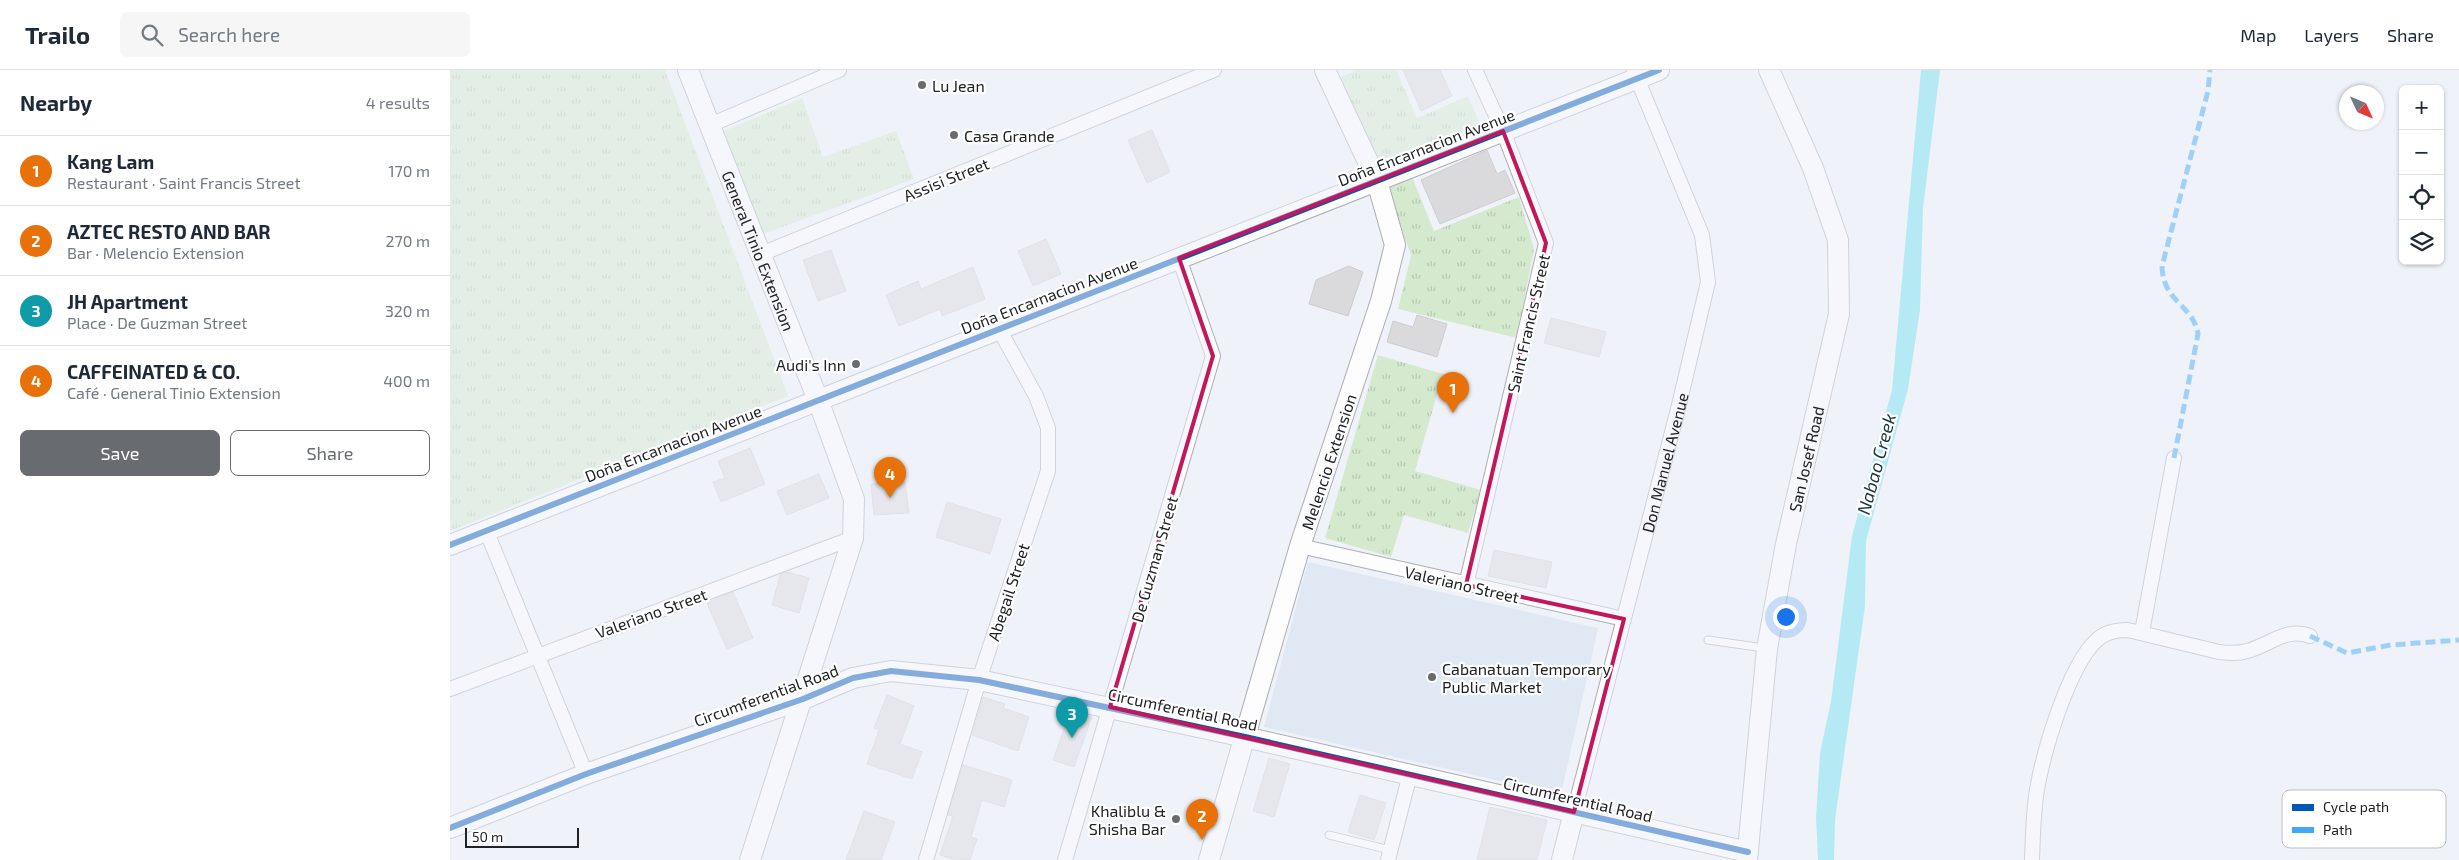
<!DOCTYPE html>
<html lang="en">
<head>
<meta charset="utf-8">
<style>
	body { margin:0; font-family:"Exo 2",sans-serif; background:#f6f6f7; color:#1f2937 }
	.controls { position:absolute; right:15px; top:15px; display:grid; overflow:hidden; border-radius:8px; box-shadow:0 1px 4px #0004 }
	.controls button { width:45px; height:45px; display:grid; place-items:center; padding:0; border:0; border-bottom:1px solid #e0e1e3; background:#fff; color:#1f2937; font:25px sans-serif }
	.compass { position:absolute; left:1889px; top:15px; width:45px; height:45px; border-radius:50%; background:#fff; box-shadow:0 1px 4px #0004; rotate:134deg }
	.scale { position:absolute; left:15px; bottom:12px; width:114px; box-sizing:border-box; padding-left:5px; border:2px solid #202226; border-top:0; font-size:14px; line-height:18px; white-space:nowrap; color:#202226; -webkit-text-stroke:4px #fff; paint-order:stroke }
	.you { position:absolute; left:1335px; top:546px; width:18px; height:18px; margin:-12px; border:4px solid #fff; border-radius:50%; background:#1a73e8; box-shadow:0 0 0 8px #1a73e833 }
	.badge { display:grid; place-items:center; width:32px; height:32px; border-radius:50%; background:#686b70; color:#fff; font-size:16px; font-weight:700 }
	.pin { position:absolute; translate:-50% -41px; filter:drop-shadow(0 1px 2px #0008) }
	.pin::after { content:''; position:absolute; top:26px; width:18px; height:15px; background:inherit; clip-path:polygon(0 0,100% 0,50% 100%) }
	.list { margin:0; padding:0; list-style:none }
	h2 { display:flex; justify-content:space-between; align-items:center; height:65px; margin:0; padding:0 20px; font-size:21px }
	h2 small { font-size:16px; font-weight:400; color:#747a83 }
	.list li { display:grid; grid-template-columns:32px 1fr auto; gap:15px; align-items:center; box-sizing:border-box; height:70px; padding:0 20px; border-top:1px solid #e0e1e3 }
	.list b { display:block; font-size:19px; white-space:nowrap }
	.list p { margin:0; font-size:16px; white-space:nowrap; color:#747a83 }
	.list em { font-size:16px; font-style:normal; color:#747a83 }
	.actions { display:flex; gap:10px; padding:15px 20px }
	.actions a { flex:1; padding:11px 0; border:1px solid #686b70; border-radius:8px; text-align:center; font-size:18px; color:#686b70 }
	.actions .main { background:#686b70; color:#fff }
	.icon { flex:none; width:28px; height:28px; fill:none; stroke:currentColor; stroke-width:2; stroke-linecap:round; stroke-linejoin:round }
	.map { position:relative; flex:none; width:2009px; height:790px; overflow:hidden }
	header { display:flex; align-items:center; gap:30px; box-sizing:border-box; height:70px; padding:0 25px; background:#fff; border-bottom:1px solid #e0e1e3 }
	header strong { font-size:24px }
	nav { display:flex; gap:28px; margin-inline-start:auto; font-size:18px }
	.search { width:350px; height:45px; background:#f6f6f7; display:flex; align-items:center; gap:12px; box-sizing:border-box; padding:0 18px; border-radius:8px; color:#747a83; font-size:19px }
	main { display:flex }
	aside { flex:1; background:#fff }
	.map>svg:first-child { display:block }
</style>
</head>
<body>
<header>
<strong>Trailo</strong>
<div class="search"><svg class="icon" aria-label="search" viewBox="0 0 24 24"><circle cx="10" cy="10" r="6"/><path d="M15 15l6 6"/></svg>Search here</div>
<nav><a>Map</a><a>Layers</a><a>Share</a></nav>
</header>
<main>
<aside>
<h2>Nearby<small>4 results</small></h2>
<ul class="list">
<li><span class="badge" style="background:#e8710a">1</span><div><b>Kang Lam</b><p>Restaurant · Saint Francis Street</p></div><em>170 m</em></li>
<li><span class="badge" style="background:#e8710a">2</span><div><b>AZTEC RESTO AND BAR</b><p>Bar · Melencio Extension</p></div><em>270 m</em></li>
<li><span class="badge" style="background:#0f9aa8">3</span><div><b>JH Apartment</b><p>Place · De Guzman Street</p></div><em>320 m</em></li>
<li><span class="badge" style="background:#e8710a">4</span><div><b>CAFFEINATED &amp; CO.</b><p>Café · General Tinio Extension</p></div><em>400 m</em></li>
</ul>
<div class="actions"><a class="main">Save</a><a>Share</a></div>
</aside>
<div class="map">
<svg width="2009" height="790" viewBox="0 0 2009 790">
	<defs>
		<pattern id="grass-tufts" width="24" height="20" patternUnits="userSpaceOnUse" patternTransform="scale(1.25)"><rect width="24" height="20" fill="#d5e9cf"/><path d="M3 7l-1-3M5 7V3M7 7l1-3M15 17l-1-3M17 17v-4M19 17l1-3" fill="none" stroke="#b7c8b2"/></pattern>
	</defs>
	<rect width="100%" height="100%" fill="#eff3f9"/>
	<path fill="#e0e8f4" d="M858,492L1148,558L1111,725L814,657Z"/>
	<path fill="url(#grass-tufts)" d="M0,0H215L338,326L0,461Z
		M907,0H946L967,48L1018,26L1030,54L931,98L891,7Z
		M352,28L373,87L446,61L464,109L313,164L274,61Z
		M962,107L984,161L1069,127L1084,179L1067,268L948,239L961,185L937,119Z
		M928,285L993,304L965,401L1031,420L1018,463L954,445L941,487L875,468Z"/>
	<path fill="#70e0ed" d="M1471,0H1490L1473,138L1470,240L1458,319L1416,471L1415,536L1385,750L1384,790H1368L1366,748L1370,683L1381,631L1402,466L1442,320Z"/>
	<path fill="#dad9db" stroke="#ceced0" d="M953,0H990L1002,26L971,41Z
		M702,60L720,102L697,113L678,70Z
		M1037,80L1047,104L1055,100L1065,123L990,154L971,110Z
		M596,169L611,204L583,216L568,181Z
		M381,180L396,221L368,231L353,190Z
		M899,196L913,202L898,246L859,234L866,210Z
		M523,197L535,229L492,246L490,239L449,256L436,225L468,211L471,219Z
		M967,245L997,254L987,287L937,272L943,251L963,257Z
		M1101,248L1156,262L1149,287L1094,273Z
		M300,378L315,414L271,432L263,412L275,408L268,391Z
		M369,404L379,428L337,445L327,421Z
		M455,412L459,443L424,445L421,414Z
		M497,432L551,449L540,484L486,467Z
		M1044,480L1102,492L1096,518L1038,506Z
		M337,502L359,508L349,543L322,535L330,505Z
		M283,522L303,568L277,579L257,533Z
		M437,625L464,636L450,674L472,682L462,709L417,694L429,660L424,658Z
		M533,627L555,634L553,638L579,647L568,681L522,665Z
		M620,642L642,647L624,697L603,690Z
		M819,688L840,694L824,747L803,741Z
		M513,695L562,710L554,737L532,730L521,767L527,769L520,790H505L490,785L503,746L498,745Z
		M910,725L936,733L924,770L898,762Z
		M1040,737L1097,750L1087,790H1027Z
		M414,741L445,752L431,790H396Z"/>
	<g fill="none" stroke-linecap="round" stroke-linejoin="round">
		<g stroke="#aaadb2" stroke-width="9">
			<path id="lane" d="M1258,570L1314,578
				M879,765L940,780"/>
		</g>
		<g stroke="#aaadb2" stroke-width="16">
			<g id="street">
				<path d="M260,55L389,0"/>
				<path d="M311,184L764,0"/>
				<path d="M36,460L136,704"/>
				<path d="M850,476L1174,549"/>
				<path d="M1016,515L1096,173L1053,61L1025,0"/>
				<path d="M1692,562L1724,388"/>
				<path d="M0,619L403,468"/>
				<path id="s1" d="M1124,742L1229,335L1258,212L1252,165L1184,1"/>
				<path d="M476,790L529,610L598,401V358L586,326L549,259"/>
				<path d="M615,790L763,286L729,188"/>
				<path d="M938,790L960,704"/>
				<path d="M1582,790C1583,765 1583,739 1588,714C1595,678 1621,586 1652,566C1660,561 1668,560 1678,560L1769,582C1779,583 1787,584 1797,581C1820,575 1836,557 1860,566"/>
			</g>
		</g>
		<g stroke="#aaadb2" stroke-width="22">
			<g id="secondary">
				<path id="s2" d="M238,0L368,330L404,429L403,468L300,790"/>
				<path d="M0,475L1209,0"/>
				<path d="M0,758L136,704L353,629L403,608L441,601L529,610L795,667L1298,782"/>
				<path id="s3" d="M759,790L850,476L931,231L945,175L927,111L875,0"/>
				<path d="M1112,790L1124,742"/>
				<path id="s4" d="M1297,790L1317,579L1336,474L1389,244L1388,170L1363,98L1319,0"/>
			</g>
		</g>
		<use href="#lane" stroke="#fdfdfe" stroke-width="7"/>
		<use href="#street" stroke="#fdfdfe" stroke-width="14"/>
		<use href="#secondary" stroke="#fdfdfe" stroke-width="20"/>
		<path stroke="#3fa9f5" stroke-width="5" stroke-dasharray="10 5" stroke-linecap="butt" d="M1724,388L1748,264C1743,234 1713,233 1712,196L1758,21L1760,0
			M1860,566L1897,583L1941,575L2009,570"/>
		<g stroke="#fff" stroke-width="9">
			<path id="cycleway" d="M0,475L1209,0
				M0,758L136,704L353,629L403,608L441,601L529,610L795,667L1298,782"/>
		</g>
		<use href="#cycleway" stroke="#0057b8" stroke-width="6"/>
	</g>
	<path d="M0 0H2009V790H0ZM1053,61L1096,173L1016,515L1174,549L1124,742L660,637L763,286L729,188Z" fill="#eff3f9" fill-opacity=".55" fill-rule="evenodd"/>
	<path fill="none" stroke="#c2185b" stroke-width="4" stroke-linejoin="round" d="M1053,61L1096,173L1016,515L1174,549L1124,742L660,637L763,286L729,188Z"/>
	<g fill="#686b70" stroke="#fff" stroke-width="2">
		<circle cx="472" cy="15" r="5"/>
		<circle cx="504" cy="65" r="5"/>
		<circle cx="406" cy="294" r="5"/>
		<circle cx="982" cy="607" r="5"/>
		<circle cx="726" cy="749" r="5"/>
	</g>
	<g text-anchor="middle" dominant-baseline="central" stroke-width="4.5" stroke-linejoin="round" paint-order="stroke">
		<g font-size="16" fill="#202226" stroke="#fff" text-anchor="start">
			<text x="482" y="15">Lu Jean</text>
			<text x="514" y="65">Casa Grande</text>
			<text x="396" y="294" text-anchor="end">Audi's Inn</text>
			<text x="992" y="598">Cabanatuan Temporary<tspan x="992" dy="18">Public Market</tspan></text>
			<text x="716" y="740" text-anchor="end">Khaliblu &amp;<tspan x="716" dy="18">Shisha Bar</tspan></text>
		</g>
		<g font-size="16" fill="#202226" stroke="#fff">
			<text transform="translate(976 77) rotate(-21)">Doña Encarnacion Avenue</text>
			<text transform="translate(496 109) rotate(-22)">Assisi Street</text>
			<text stroke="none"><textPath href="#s2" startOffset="194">General Tinio Extension</textPath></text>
			<text transform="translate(599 225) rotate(-21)">Doña Encarnacion Avenue</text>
			<text transform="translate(1078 253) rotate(-77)">Saint Francis Street</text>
			<text transform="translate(223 373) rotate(-21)">Doña Encarnacion Avenue</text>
			<text stroke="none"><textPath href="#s4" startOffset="406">San Josef Road</textPath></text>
			<text stroke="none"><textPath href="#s3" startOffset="416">Melencio Extension</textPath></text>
			<text stroke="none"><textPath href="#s1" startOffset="361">Don Manuel Avenue</textPath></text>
			<text transform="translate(704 489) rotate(-74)">De Guzman Street</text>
			<text transform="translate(1012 514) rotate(13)">Valeriano Street</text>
			<text transform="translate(558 522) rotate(-72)">Abegail Street</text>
			<text transform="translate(201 543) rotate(-20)">Valeriano Street</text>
			<text transform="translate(316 625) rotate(-20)">Circumferential Road</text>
			<text transform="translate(733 639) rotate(12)">Circumferential Road</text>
			<text transform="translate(1128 729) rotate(13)">Circumferential Road</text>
		</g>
		<g font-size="18" font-style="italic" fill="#1c3538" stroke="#fff">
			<text transform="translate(1426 394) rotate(-75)">Nabao Creek</text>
		</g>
	</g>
	<rect x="1832" y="720" width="164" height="58" rx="8" fill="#fff" stroke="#bcbdbe" stroke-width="1"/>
	<rect x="1842" y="734" width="22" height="7" fill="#0057b8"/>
	<rect x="1842" y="757" width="22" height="6" fill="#3fa9f5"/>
	<g font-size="14" fill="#202226">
		<text x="1873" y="742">Cycle path</text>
		<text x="1873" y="765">Path</text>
	</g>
</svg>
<div class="controls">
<button>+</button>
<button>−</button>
<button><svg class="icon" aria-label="locate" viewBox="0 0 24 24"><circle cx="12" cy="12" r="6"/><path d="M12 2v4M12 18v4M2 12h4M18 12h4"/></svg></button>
<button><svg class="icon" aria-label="layers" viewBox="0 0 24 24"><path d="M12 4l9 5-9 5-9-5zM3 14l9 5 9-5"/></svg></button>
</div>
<svg class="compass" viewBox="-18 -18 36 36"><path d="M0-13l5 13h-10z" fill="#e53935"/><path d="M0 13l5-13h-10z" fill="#747a83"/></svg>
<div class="scale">50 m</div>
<div class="you"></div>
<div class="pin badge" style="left:1003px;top:343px;background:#e8710a">1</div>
<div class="pin badge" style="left:752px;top:770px;background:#e8710a">2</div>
<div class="pin badge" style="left:622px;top:668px;background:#0f9aa8">3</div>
<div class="pin badge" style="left:440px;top:428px;background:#e8710a">4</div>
</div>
</main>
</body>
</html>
